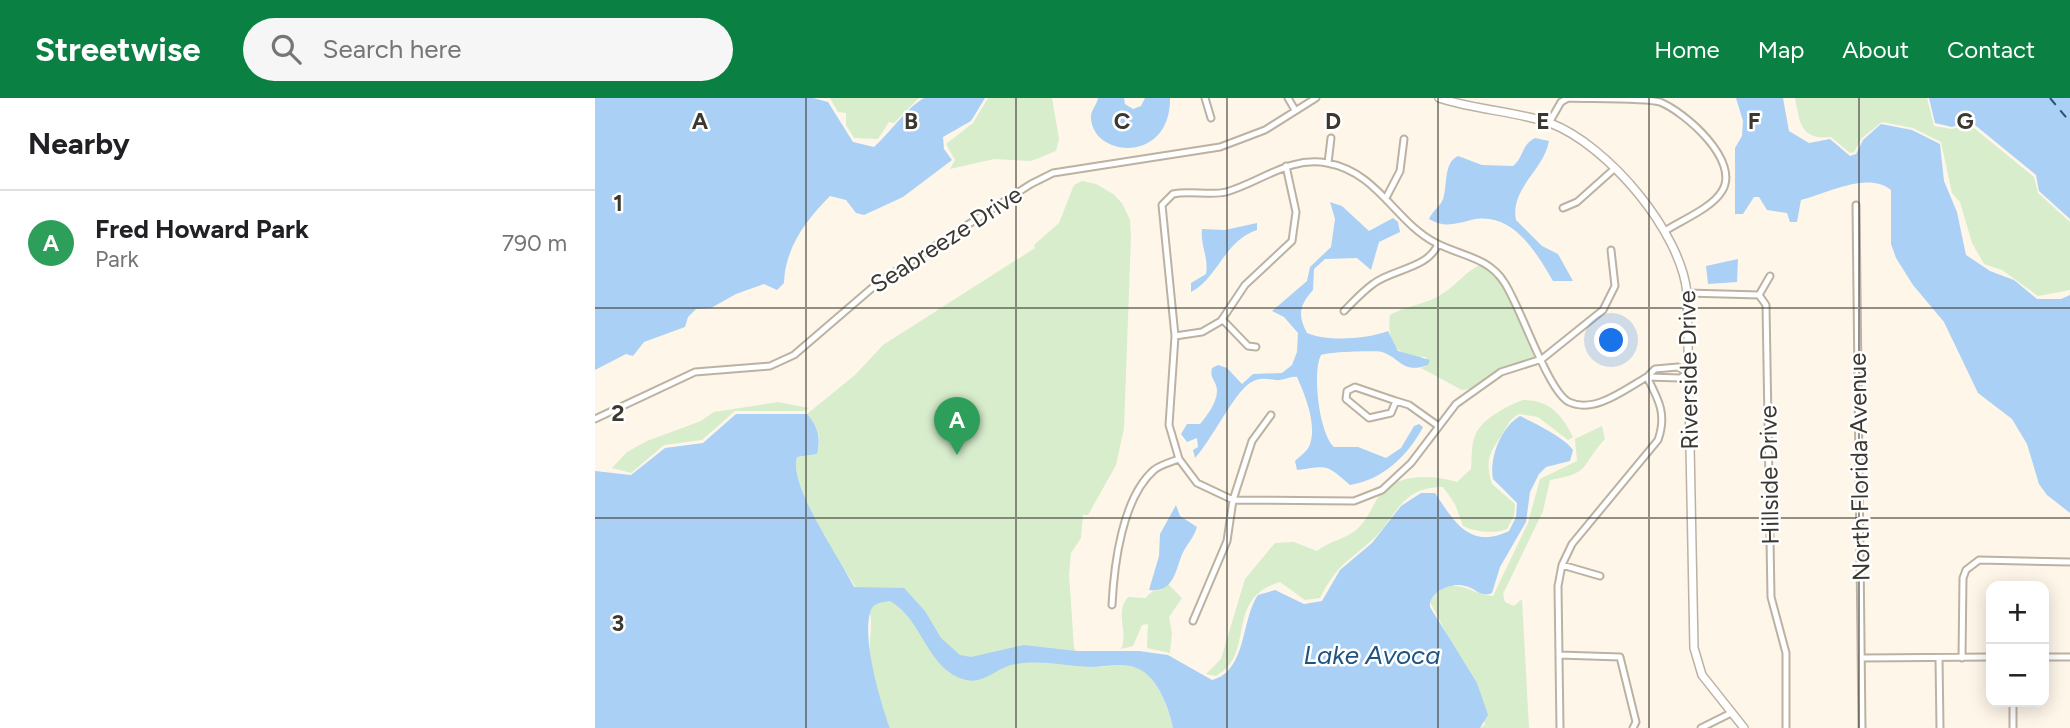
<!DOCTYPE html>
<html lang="en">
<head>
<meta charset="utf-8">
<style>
	body { margin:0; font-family:Figtree,sans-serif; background:#f6f6f6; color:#202124 }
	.controls { position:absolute; right:21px; bottom:21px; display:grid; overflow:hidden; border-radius:14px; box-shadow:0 4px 18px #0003 }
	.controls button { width:63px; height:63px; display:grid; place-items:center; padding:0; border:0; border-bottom:2px solid #e0e0e0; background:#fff; color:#202124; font:35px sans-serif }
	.you { position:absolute; left:1017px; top:243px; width:24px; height:24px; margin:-18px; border:5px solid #fff; border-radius:50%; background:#1a73e8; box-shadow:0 0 0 10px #1a73e833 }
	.badge { display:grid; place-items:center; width:46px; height:46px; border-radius:50%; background:#0b8043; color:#fff; font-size:23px; font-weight:700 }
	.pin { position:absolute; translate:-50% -58px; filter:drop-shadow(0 2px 4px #0008) }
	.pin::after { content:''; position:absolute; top:37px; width:24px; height:21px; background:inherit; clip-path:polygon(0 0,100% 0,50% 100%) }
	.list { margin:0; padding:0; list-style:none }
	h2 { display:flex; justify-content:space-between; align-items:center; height:91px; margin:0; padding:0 28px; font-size:30px }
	h2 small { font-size:23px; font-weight:400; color:#757577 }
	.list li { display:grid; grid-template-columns:46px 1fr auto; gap:21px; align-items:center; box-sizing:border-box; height:105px; padding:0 28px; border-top:2px solid #e0e0e0 }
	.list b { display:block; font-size:26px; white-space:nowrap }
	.list p { margin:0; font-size:23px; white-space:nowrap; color:#757577 }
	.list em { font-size:23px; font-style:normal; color:#757577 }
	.icon { flex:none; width:38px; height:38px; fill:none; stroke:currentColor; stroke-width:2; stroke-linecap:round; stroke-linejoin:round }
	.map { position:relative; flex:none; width:1475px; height:630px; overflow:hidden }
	header { display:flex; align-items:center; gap:42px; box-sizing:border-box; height:98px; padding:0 35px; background:#0b8043; color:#fff }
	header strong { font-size:33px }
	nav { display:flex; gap:38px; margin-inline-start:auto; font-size:24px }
	.search { width:490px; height:63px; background:#f6f6f6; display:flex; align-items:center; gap:18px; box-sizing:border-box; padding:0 24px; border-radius:38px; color:#757577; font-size:26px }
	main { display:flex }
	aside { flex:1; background:#fff }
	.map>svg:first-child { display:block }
</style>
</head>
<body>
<header>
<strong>Streetwise</strong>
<div class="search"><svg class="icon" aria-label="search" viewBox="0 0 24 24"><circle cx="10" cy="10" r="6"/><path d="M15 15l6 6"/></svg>Search here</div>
<nav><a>Home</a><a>Map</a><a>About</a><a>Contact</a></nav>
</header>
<main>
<aside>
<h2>Nearby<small></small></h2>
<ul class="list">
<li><span class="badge" style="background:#2e9e5b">A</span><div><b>Fred Howard Park</b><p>Park</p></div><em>790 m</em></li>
</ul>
</aside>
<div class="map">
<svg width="1475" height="630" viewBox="0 0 1475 630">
	<rect width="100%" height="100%" fill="#fef6e9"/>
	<path fill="#d7edcc" d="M235,0H324L299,25L294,24L283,41L259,40L251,27V15L243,14Z
		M393,0H457L464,41L461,53L436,63L399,61L355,71L360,62L351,46L378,25Z
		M1200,0H1332L1339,28L1357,31L1374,26L1439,79L1443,95L1475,124V192L1443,198L1407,172L1389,166L1377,145L1365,104L1357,95L1346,44L1318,30L1287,24L1267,40L1259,54L1255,55L1236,39C1206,42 1205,26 1200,0Z
		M487,83L501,86L518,96L527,105L535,122L536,138L529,330L521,367L493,417H488L486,440L476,455L474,476L479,550L494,569C508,569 526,566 540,569C562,575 573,611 578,630H295C285,605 277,579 275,552C274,540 279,521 273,510C257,480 192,389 202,359L222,356C227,340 223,328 212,316L260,277L288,247L440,150L439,147L464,125L479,87Z
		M886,166L907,186L943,259L905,271L875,291L867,292L826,270L833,267L831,259C803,261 791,244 795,217C810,208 827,207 842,199C860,190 868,175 886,166Z
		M928,302C954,302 967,316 978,339L973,342L943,319L924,316C913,322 912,329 906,338C894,356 890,363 897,386L920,406L919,418L912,431C900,436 880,434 868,428L860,406L848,389C804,389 802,420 776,443C750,466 742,467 725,500L710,502L685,484C628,501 662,556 621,578L611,576L626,561L650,481L680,445L699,444L722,453C736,442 746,443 760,433C771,424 775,413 782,401C798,375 836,376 862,384L876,371C877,361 876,347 880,338C886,321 912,308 928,302Z
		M183,304L214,310L209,313H140L107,342L69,347L36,375L17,370L32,354L52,343L106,323L119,314Z
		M1007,328L1010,341C985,368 997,375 955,382L948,413L908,496L910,504L919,508L927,501L934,630H885L890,627L882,585L864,560L835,504C854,472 876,497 898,498L933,425L945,381L982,363L980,341Z
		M573,486L587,500L574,519L577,535L575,555L552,550L553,526L547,527L538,548L526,551C534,535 519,515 533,499L550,500L558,493L565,492Z"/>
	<path fill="#abd0f5" d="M0,0H218L233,4L258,44L279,49C296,34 310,11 329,0H390L376,23L348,39L349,51L357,62L308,99L269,117L261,115L251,102L235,98C211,122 190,150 189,185L182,192L169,186L141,196L116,210L101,211L93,219L90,229L49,244L38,258L31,256L0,272Z
		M503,0H529L530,6L538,11L546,8L550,0H575C576,66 498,60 496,20C495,13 502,7 503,0Z
		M1141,0H1188L1194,33L1214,45L1235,41L1255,58L1261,56L1268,42L1286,26L1317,32L1345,46L1349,83L1362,114L1371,157L1395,173L1419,182L1442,201H1466L1475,197V415L1452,397L1444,386L1432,346L1417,321L1383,295L1349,224L1318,187L1301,160L1296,146V92C1273,73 1231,96 1206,102L1202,124H1195L1192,115L1172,112L1164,99H1159L1148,116H1140V50L1147,38L1148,23Z
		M1334,0H1475V121L1444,93L1441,77L1375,23L1357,29L1340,25Z
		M940,40L954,43C949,72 915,90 921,122L947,148L963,156L978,183H958C941,154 917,112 876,122C860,126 849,130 834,121C837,113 845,109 848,101C853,87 848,65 863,58L887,67L918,68C929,59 926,47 940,40Z
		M735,104L747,108L774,133L798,120L803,124L805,134L784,144L776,172L762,160L730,161L719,171L718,192C705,207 702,216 712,235C733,244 772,241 793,233L803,253L835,262L833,267C807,276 807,261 787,254C781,252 731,254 726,257C717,274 724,335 739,349H763L791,360L806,350L819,328L824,326L828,329C813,358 787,382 755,387C730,365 733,368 702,372L700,363C705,358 713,353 715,346C722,326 710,297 702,279C695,278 688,283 681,282C672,281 664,279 655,285C639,295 616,343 600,360L598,352L603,349L602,340L592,344L586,336L592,326H605C612,318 622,304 622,293C622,283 614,281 617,270L623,267L632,270L647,286L658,276L687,275L697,267L702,254L703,235L689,219L677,213L712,183L715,169L736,149L740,121Z
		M662,125V132C630,142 623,180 596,194V185L611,176C614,160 605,147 607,131L630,132Z
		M1143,161L1142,184L1113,186L1111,168Z
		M141,316H212C223,328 226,340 222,356L202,359C193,387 245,460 259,489L309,490L330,513L346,540L365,557L376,559L429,547L481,553H544L573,557L617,582C652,573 646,521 663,497L680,492L709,506L727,503L745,472L777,445L806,408L826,395H840C859,423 874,452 914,433L921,419L922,405L898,381C894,360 906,329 925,318C938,324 972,341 978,352L975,363L951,369L944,376L935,394L931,424L905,469L897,495C885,500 881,490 870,488C856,484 834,494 835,509L882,585L893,617L885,630H578C574,611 563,580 544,571C531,564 510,569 496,569C469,568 444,561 416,567C401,571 388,586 371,582C331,572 329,522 295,503C289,504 279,504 276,512C266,537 285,604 295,630H0V373L36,377L70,350L108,345Z
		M581,407L585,418L602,429C599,440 590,448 586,459C580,476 577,495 554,492L564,458L565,436Z"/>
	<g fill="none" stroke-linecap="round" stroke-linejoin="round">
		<path stroke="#1f5382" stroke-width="2" stroke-dasharray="9 7" stroke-linecap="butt" d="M1455,0L1475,24"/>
		<g stroke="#bbb2a2" stroke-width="9">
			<path id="street" d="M610,0L616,20
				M693,0L700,12
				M954,25L966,4L973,0C993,1 1050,0 1065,4C1090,14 1146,63 1127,93C1117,110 1087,122 1070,133
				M733,65L736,40
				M792,98L805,73L809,41
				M1261,107L1267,630
				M968,110L982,104L1019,71
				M1092,195L1164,197L1171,207L1176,499L1191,555V630
				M1164,197L1175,178
				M749,213C758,204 767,194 778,186C797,171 833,171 843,146
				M627,221L653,248L661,249
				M580,238L607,234L626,223L650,187L697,143L701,114L691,68
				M1083,269L1093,275L1085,280L1052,279L1060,271Z
				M760,289L801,303L796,315L774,320L751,301L752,293Z
				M801,303L814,307L842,327
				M0,321L100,274L175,268L199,257L284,184L436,86L458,75L625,49L670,32L721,0
				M967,467L1005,478
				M517,507C519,467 527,400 559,372C565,367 576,364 584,361
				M598,523L632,443L638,402L657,343L676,317
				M964,557L1025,559L1041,624L1038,630
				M1449,559H1475
				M1267,560L1396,559
				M1344,560L1345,630
				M1367,560L1368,480L1371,472L1384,462L1475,464
				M1418,604V630
				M965,630L963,488L967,467L977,446L1063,342C1072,317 1064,302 1052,279C1030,291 1000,316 974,304C953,294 926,209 909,184C893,159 866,158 841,145C800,124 783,74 732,65C694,58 666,84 631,94C615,98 595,92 578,96L567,107L580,238L574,327L584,361L602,385L638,402L759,403L787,392L816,365L861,306L906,274L947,261L1008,212L1020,188L1016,152
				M1106,630L1136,615"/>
		</g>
		<g stroke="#bbb2a2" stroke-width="10">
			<path id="secondary" d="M844,0C880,12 920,13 955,25C1013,47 1086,134 1092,195L1099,550L1107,577L1149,630"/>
		</g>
		<use href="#street" stroke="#fff" stroke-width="5"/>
		<use href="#secondary" stroke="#fff" stroke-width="7"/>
	</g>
	<path fill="none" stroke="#3b3831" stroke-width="2" stroke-opacity="0.55" d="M211,0V630M421,0V630M632,0V630M843,0V630M1054,0V630M1264,0V630M0,210H1475M0,420H1475"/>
	<g text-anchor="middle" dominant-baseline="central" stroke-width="5" stroke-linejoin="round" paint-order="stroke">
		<g font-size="24" fill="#3b3831" stroke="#fff">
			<text transform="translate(351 141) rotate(-33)">Seabreeze Drive</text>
			<text transform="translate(1093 272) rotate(-91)">Riverside Drive</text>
			<text transform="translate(1264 369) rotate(-91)">North Florida Avenue</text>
			<text transform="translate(1174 377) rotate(-91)">Hillside Drive</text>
		</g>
		<g font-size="26" font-style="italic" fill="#1f5382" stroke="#fff">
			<text x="777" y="557">Lake Avoca</text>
		</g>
	</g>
	<g font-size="23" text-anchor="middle" font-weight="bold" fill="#3b3831" stroke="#fff" stroke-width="5" stroke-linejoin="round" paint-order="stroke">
		<text x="105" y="31">A</text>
		<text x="316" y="31">B</text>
		<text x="527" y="31">C</text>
		<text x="738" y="31">D</text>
		<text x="948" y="31">E</text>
		<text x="1159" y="31">F</text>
		<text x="1370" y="31">G</text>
		<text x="23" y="113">1</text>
		<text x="23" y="323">2</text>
		<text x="23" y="533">3</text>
	</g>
</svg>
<div class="controls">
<button>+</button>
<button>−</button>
</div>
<div class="you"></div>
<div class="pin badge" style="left:362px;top:357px;background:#2e9e5b">A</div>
</div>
</main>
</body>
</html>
